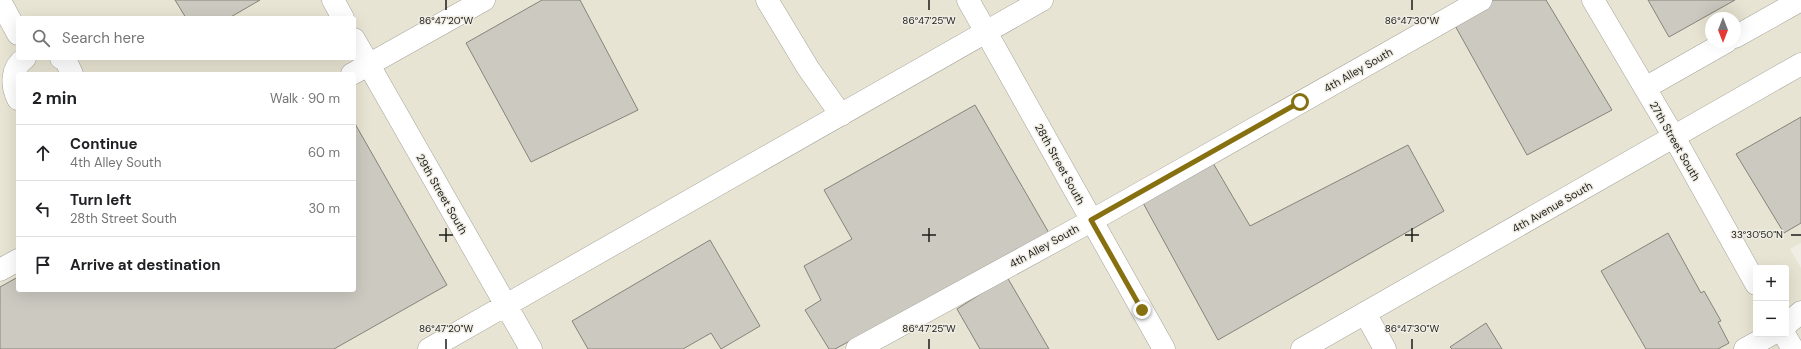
<!DOCTYPE html>
<html lang="en">
<head>
<meta charset="utf-8">
<style>
	body { margin:0; font-family:"DM Sans",sans-serif; background:#f6f6f6; color:#202124 }
	.controls { position:absolute; right:12px; bottom:12px; display:grid; overflow:hidden; border-radius:4px; box-shadow:0 4px 16px #0002 }
	.controls button { width:36px; height:36px; display:grid; place-items:center; padding:0; border:0; border-bottom:1px solid #e0e0e0; background:#fff; color:#202124; font:20px sans-serif }
	.compass { position:absolute; left:1705px; top:12px; width:36px; height:36px; border-radius:50%; background:#fff; box-shadow:0 4px 16px #0002; rotate:180deg }
	.stop { position:absolute; width:12px; height:12px; margin:-9px; border:3px solid #877010; border-radius:50%; background:#fff }
	.stop.end { background:#877010; border-color:#fff; box-shadow:0 1px 4px #0008 }
	.list { margin:0; padding:0; list-style:none }
	h2 { display:flex; justify-content:space-between; align-items:center; height:52px; margin:0; padding:0 16px; font-size:17px }
	h2 small { font-size:13px; font-weight:400; color:#757577 }
	.list li { display:grid; grid-template-columns:26px 1fr auto; gap:12px; align-items:center; box-sizing:border-box; height:56px; padding:0 16px; border-top:1px solid #e0e0e0 }
	.list b { display:block; font-size:15px; white-space:nowrap }
	.list p { margin:0; font-size:13px; white-space:nowrap; color:#757577 }
	.list em { font-size:13px; font-style:normal; color:#757577 }
	.icon { flex:none; width:22px; height:22px; fill:none; stroke:currentColor; stroke-width:2; stroke-linecap:round; stroke-linejoin:round }
	.map { position:relative; flex:none; width:1801px; height:349px; overflow:hidden }
	.search { position:absolute; background:#fff; box-shadow:0 4px 16px #0002; left:16px; top:16px; width:340px; height:44px; display:flex; align-items:center; gap:10px; box-sizing:border-box; padding:0 14px; border-radius:4px; color:#757577; font-size:15px }
	.panel { position:absolute; background:#fff; box-shadow:0 4px 16px #0002; left:16px; top:72px; width:340px; height:220px; border-radius:4px }
	.map>svg:first-child { display:block }
</style>
</head>
<body>
<div class="map">
<svg width="1801" height="349" viewBox="0 0 1801 349">
	<rect width="100%" height="100%" fill="#efede4"/>
	<path fill="#e8e4d3" fill-rule="evenodd" d="M0,0H1801V243L1790,249L1801,268V349H0ZM18,18H354V58H18ZM1711,18H1735V42H1711ZM18,74H354V290H18ZM1756,268H1786V334H1756Z"/>
	<path fill="#ccc9c1" stroke="#86837b" d="M175,0H260L229,18H186Z
		M542,0H580L638,110L531,162L466,43Z
		M1492,0H1546L1612,110L1527,155L1453,22Z
		M1648,0H1735L1669,37Z
		M975,105L1049,233L835,349H829L805,310L821,300L804,266L852,239L824,190Z
		M1801,117V223L1784,233L1736,154Z
		M354,122L447,285L334,349H0V287L18,277V290H354Z
		M1408,145L1444,211L1218,340L1142,201L1213,163L1250,226Z
		M1668,233L1701,293L1704,291L1721,321L1718,322L1729,343L1718,349H1646L1601,271Z
		M710,240L760,326L721,349L711,333L683,349H588L572,321Z
		M1007,277L1049,349H980L957,309Z
		M1486,323L1502,349H1452L1450,347Z"/>
	<g fill="none" stroke-linecap="round" stroke-linejoin="round">
		<g stroke="#a5a39a" stroke-width="23">
			<path id="minor" d="M333,0L343,18
				M767,0L808,68L841,115
				M968,0L1164,349
				M1593,0L1674,137L1756,284
				M0,1L18,34
				M1735,37L1801,0
				M354,39L531,349
				M61,58L66,61L72,74
				M352,74L484,0
				M1645,88L1726,42
				M18,99C11,85 11,68 25,58
				M0,270L18,260
				M1365,313L1385,349
				M1784,334L1793,349
				M429,349L1042,0
				M857,349L1091,221L1481,0
				M1745,349L1772,334"/>
		</g>
		<g stroke="#a5a39a" stroke-width="23">
			<path id="major" d="M1302,349L1801,64"/>
		</g>
		<g stroke="#a5a39a" stroke-width="23">
			<path id="highway" d="M1786,325L1801,312"/>
		</g>
		<use href="#minor" stroke="#fff" stroke-width="22"/>
		<use href="#major" stroke="#fff" stroke-width="22"/>
		<use href="#highway" stroke="#fff" stroke-width="22"/>
	</g>
	<g fill="none" stroke-linecap="round" stroke-linejoin="round">
		<path stroke="#877010" stroke-width="5" d="M1142,310L1091,220L1300,102"/>
	</g>
	<path fill="none" stroke="#1d1c19" stroke-width="1.5" d="M446,0V10M929,0V10M1412,0V10M446,228V242M929,228V242M1412,228V242M439,235H453M922,235H936M1405,235H1419M1791,235H1801M446,339V349M929,339V349M1412,339V349"/>
	<g text-anchor="middle" dominant-baseline="central" stroke-width="3" stroke-linejoin="round" paint-order="stroke">
		<g font-size="11" fill="#1d1c19" stroke="#efede4">
			<text transform="translate(1358 70) rotate(-30)">4th Alley South</text>
			<text transform="translate(1675 141) rotate(60)">27th Street South</text>
			<text transform="translate(1060 164) rotate(61)">28th Street South</text>
			<text transform="translate(442 194) rotate(60)">29th Street South</text>
			<text transform="translate(1552 207) rotate(-30)">4th Avenue South</text>
			<text transform="translate(1044 246) rotate(-29)">4th Alley South</text>
		</g>
	</g>
	<g font-size="10" text-anchor="middle" fill="#1d1c19" stroke="#efede4" stroke-width="3" stroke-linejoin="round" paint-order="stroke">
		<text x="446" y="24">86°47'20"W</text>
		<text x="929" y="24">86°47'25"W</text>
		<text x="1412" y="24">86°47'30"W</text>
		<text x="1757" y="238">33°30'50"N</text>
		<text x="446" y="332">86°47'20"W</text>
		<text x="929" y="332">86°47'25"W</text>
		<text x="1412" y="332">86°47'30"W</text>
	</g>
</svg>
<div class="controls">
<button>+</button>
<button>−</button>
</div>
<svg class="compass" viewBox="-18 -18 36 36"><path d="M0-13l5 13h-10z" fill="#e53935"/><path d="M0 13l5-13h-10z" fill="#757577"/></svg>
<div class="stop" style="left:1300px;top:102px"></div>
<div class="stop end" style="left:1142px;top:310px"></div>
<div class="search"><svg class="icon" aria-label="search" viewBox="0 0 24 24"><circle cx="10" cy="10" r="6"/><path d="M15 15l6 6"/></svg>Search here</div>
<section class="panel">
<h2>2 min<small>Walk · 90 m</small></h2>
<ul class="list">
<li><svg class="icon" aria-label="ahead" viewBox="0 0 24 24"><path d="M12 20V5M6 11l6-6 6 6"/></svg><div><b>Continue</b><p>4th Alley South</p></div><em>60 m</em></li>
<li><svg class="icon" aria-label="left" viewBox="0 0 24 24"><path d="M17 20v-9H6M10 6l-5 5 5 5"/></svg><div><b>Turn left</b><p>28th Street South</p></div><em>30 m</em></li>
<li><svg class="icon" aria-label="arrive" viewBox="0 0 24 24"><path d="M6 21V4h12l-3 4 3 4H6"/></svg><div><b>Arrive at destination</b></div></li>
</ul>
</section>
</div>
</body>
</html>
